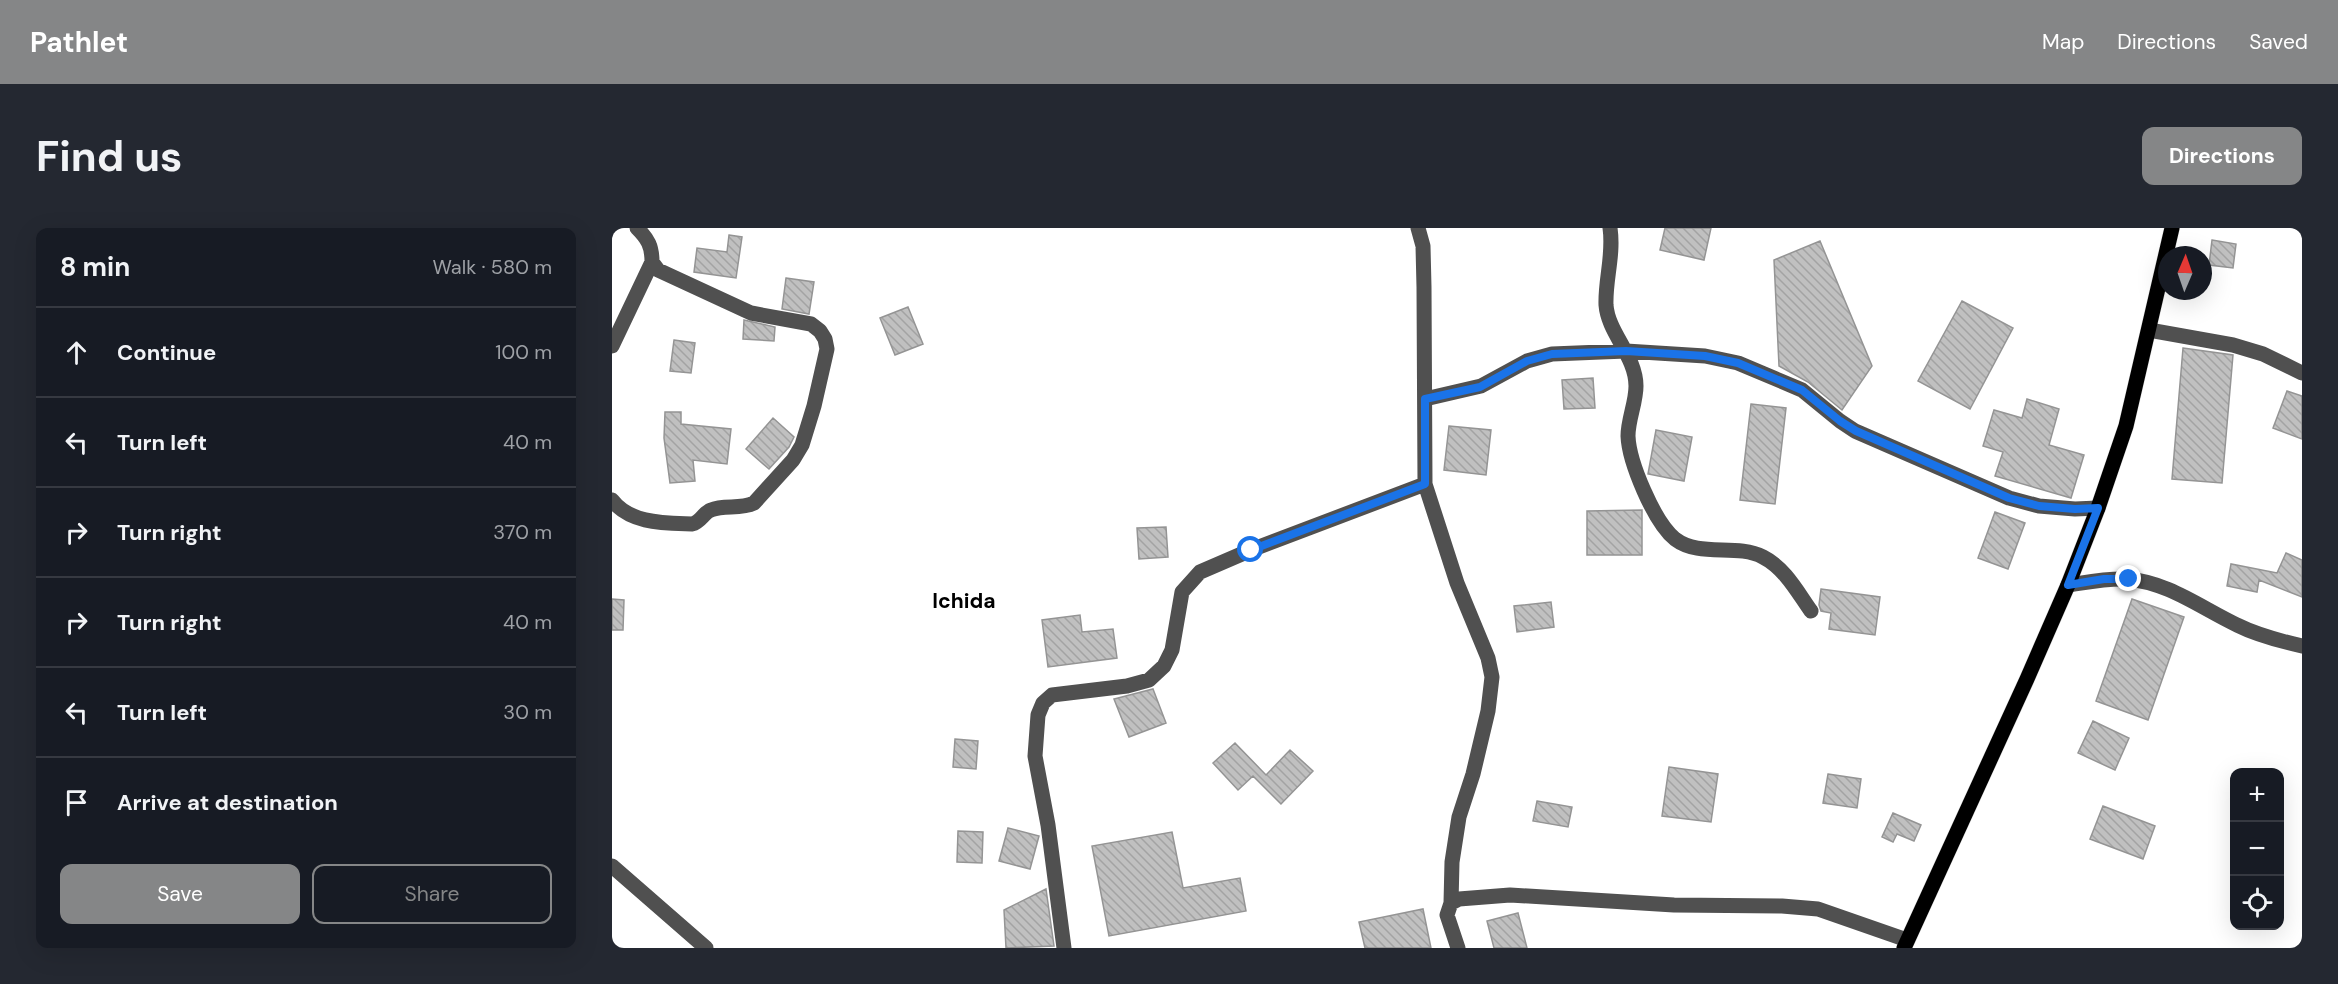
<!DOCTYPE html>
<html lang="en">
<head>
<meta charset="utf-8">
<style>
	body { margin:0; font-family:"DM Sans",sans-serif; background:#242831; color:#f1f3f6 }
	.controls { position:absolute; right:18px; bottom:18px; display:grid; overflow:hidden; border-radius:12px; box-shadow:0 6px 24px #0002 }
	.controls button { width:54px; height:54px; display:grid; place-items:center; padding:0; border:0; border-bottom:2px solid #363941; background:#171b24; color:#f1f3f6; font:30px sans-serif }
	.compass { position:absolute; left:1546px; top:18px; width:54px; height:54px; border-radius:50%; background:#171b24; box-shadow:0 6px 24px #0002; rotate:2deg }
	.stop { position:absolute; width:18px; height:18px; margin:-14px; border:4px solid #1a73e8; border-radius:50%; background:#fff }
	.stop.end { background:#1a73e8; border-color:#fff; box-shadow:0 2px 6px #0008 }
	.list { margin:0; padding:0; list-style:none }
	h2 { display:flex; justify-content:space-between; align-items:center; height:78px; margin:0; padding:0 24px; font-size:26px }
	h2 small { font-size:20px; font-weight:400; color:#9ea1a6 }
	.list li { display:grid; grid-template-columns:39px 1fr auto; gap:18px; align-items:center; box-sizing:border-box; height:90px; padding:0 24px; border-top:2px solid #363941 }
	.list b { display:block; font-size:22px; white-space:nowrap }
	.list em { font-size:20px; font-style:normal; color:#9ea1a6 }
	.actions { display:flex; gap:12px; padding:18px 24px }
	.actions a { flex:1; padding:14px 0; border:2px solid #858687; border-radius:12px; text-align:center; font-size:21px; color:#858687 }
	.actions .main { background:#858687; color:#fff }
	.icon { flex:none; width:33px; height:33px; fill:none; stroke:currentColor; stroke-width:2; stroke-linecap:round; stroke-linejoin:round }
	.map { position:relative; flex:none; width:1690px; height:720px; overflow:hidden; border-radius:12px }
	header { display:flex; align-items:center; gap:36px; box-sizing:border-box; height:84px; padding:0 30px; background:#858687; color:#fff }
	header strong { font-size:28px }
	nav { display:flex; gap:33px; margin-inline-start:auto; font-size:21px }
	.intro { display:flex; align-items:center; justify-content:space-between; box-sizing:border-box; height:144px; padding:0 36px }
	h1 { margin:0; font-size:42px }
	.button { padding:15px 27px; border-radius:12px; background:#858687; color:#fff; font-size:21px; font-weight:700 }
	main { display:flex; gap:36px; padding:0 36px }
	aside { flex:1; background:#171b24; border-radius:12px; box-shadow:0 6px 24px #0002 }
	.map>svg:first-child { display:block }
</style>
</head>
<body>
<header>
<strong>Pathlet</strong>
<nav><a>Map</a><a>Directions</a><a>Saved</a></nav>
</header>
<div class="intro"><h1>Find us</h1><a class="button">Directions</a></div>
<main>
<aside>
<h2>8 min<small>Walk · 580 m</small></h2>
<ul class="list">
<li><svg class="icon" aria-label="ahead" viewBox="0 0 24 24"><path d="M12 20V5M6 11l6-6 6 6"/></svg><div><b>Continue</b></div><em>100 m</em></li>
<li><svg class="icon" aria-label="left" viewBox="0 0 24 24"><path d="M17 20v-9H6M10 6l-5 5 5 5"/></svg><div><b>Turn left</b></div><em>40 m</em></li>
<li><svg class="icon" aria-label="right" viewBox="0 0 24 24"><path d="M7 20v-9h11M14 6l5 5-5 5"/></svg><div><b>Turn right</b></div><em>370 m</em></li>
<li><svg class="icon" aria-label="right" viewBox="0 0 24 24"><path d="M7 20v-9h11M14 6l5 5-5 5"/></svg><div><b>Turn right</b></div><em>40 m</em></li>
<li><svg class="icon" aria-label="left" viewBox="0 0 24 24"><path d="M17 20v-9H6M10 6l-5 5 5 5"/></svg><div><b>Turn left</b></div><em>30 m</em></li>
<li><svg class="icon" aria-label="arrive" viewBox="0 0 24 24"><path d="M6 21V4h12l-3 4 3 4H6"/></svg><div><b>Arrive at destination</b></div></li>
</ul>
<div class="actions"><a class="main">Save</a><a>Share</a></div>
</aside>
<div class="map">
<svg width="1690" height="720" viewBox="0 0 1690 720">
	<defs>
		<pattern id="building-back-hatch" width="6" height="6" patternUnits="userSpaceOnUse" patternTransform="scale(1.5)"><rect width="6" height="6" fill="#c0c0c0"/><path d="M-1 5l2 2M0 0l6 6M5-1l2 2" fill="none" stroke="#a3a3a3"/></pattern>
	</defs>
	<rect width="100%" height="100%" fill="#fff"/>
	<path fill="url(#building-back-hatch)" stroke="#949494" stroke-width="1.5" d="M1053,0H1099L1092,32L1048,22Z
		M117,7L130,9L124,50L82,44L85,20L115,24Z
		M1600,12L1624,16L1621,40L1597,37Z
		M1208,13L1260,138L1230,182L1196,154L1167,138L1162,32Z
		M174,50L202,54L197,86L170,81Z
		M1350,73L1401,100L1358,181L1306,153Z
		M296,79L311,116L283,127L268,90Z
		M132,92L163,99L162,113L131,111Z
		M62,112L83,115L79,145L58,143Z
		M1571,120L1621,127L1610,255L1560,251Z
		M981,150L983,180L952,181L950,152Z
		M1675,163L1690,168V211L1661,200Z
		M1415,171L1447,181L1437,217L1472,227L1459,270L1383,248L1391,224L1371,218L1382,182L1410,190Z
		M1139,176L1174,180L1163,276L1128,272Z
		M53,184H69V196L119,201L115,236L81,232L83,253L58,255L52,210Z
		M161,190L182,209L177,219L157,241L134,221Z
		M837,198L879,202L874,247L832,242Z
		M1044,202L1080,209L1072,253L1036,246Z
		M1030,282V327H975V283Z
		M1383,284L1413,295L1396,341L1366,330Z
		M554,299L556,329L527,331L525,300Z
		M1674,325L1690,332V369L1647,352L1645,364L1615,358L1619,336L1665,345Z
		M1209,361L1268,369L1263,407L1217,401L1219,385L1209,383L1207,377Z
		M0,371L12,372L11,402H0Z
		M1520,371L1572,389L1536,492L1484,473Z
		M939,374L942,399L905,404L902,378Z
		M468,387L470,404L501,401L505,430L436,439L430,392Z
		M541,461L554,495L517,509L502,471Z
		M1481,493L1517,510L1503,542L1466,525Z
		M343,511L366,513L364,541L341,539Z
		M623,515L654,547L678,522L701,543L669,576L641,548L626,562L601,535Z
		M1057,539L1106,546L1099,594L1050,588Z
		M1216,546L1249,551L1245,580L1211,575Z
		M925,573L960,579L956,599L921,593Z
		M1491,578L1543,598L1531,631L1478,611Z
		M1281,585L1309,597L1302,613L1285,606L1281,614L1270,609Z
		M396,600L427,608L418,641L387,633Z
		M346,603L371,604L370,635L345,634Z
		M560,604L571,660L628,650L634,683L497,708L480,618Z
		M434,661L442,718L394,720L392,682Z
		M811,681L819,720H753L747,694Z
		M906,685L915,720H882L875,693Z"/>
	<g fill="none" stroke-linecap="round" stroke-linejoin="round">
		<g stroke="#dbdbdb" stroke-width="16">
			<path id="major" d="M1292,720L1415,451L1456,357L1486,280L1514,198L1560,0"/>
		</g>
		<path stroke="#505050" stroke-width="15" d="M806,0L811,18L812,59L813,256L845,355L876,430L880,449L876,483L861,546L847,589L840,634L839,675L835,687L846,720
			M998,0C1002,27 993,52 994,77C996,105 1024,128 1024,158C1024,175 1016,191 1016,208C1017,234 1042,294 1063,311C1088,330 1124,315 1151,329C1173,340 1186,365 1199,383
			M1537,102L1621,117L1651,126L1690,145
			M0,118L40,34C40,18 36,11 25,0
			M813,171L869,158L915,133L940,126L1014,123L1093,128L1126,135L1190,162L1228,193L1243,203L1397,270L1427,278L1463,281L1486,280
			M0,272C18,296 53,295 80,296C89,294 91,285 99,282C112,276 128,282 142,275L181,232L190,217L202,178L215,121L213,111L208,103L199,96L139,85L46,42L40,34
			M1456,357C1476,354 1495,350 1515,351C1556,354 1589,380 1625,397C1645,407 1668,413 1690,418
			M0,638L94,720
			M839,675L847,671L898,667L1062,677L1170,678L1206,681L1295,712
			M452,720L436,597L423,528L426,487L431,475L440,467L515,458L537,452L552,438L560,422L570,364L588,344L639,322L813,256"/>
		<use href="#major" stroke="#000" stroke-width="15"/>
	</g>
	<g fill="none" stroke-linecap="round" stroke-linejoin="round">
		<path stroke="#1a73e8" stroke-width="8" d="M639,322L813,256V171L868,159L915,133L940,126L1014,123L1093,128L1126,135L1190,162L1228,193L1244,203L1397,270L1427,278L1463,281L1486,280L1456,357L1492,351H1517"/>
	</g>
	<g text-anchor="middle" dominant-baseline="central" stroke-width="6" stroke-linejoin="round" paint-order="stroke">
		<g font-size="21" font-weight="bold" fill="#000" stroke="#fff">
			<text x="352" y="373">Ichida</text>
		</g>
	</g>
</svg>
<div class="controls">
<button>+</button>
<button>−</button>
<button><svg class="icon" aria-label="locate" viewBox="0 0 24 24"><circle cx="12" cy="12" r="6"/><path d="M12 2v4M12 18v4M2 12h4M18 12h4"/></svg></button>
</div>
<svg class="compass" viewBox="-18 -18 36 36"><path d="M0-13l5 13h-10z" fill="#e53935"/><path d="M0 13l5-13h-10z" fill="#9ea1a6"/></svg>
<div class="stop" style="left:639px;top:322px"></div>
<div class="stop end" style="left:1517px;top:351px"></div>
</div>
</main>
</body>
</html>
